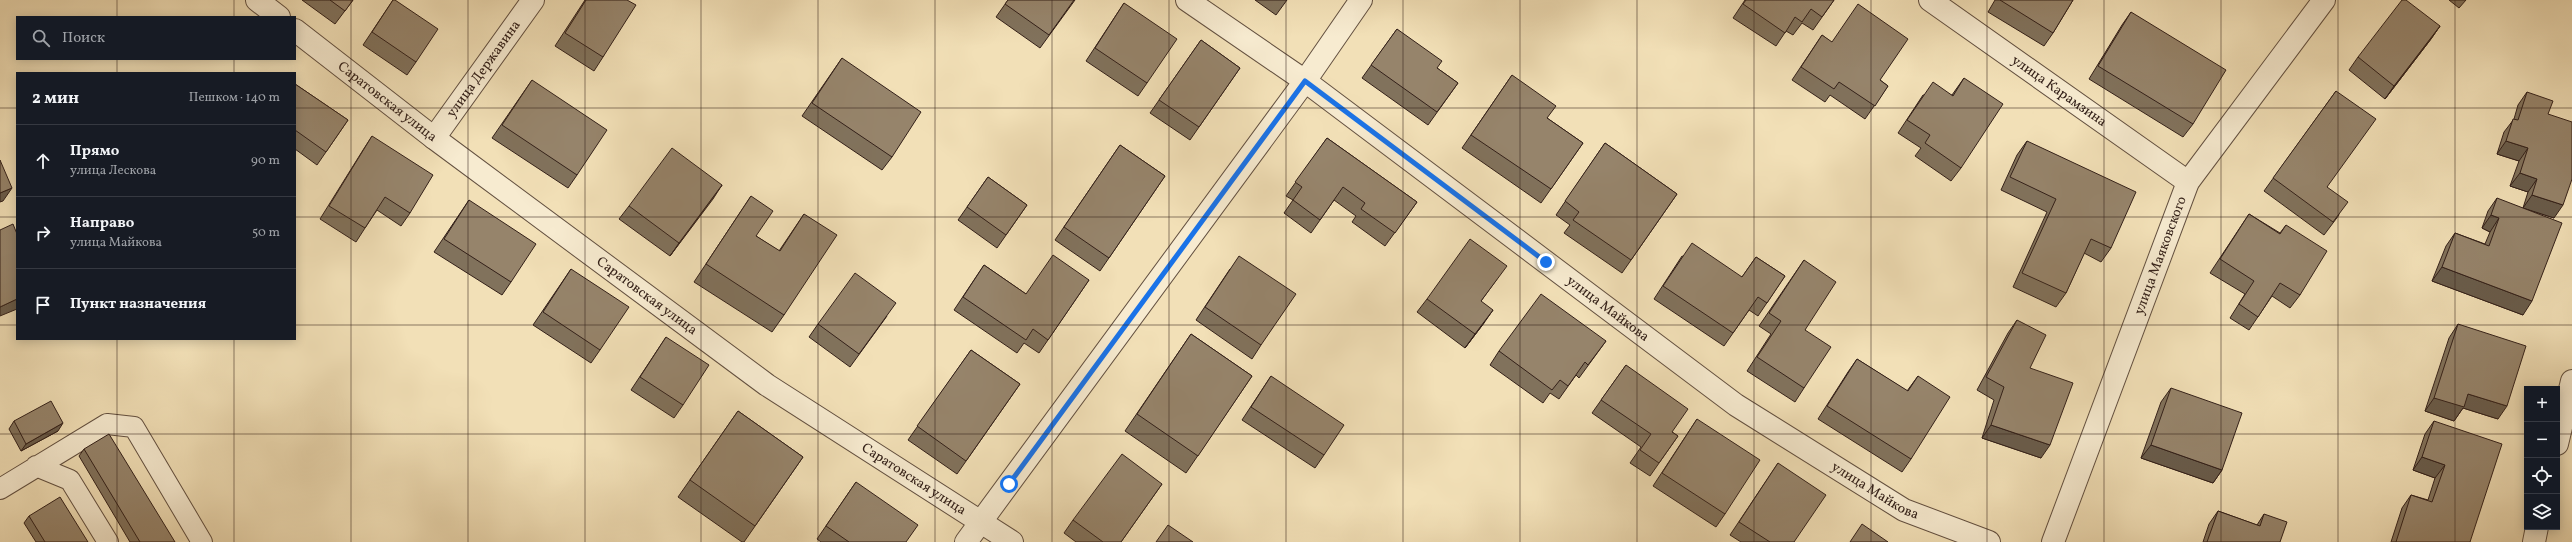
<!DOCTYPE html>
<html lang="ru">
<head>
<meta charset="utf-8">
<style>
	body { margin:0; font-family:Vollkorn,serif; background:#20242c; color:#f1f3f6 }
	.controls { position:absolute; right:12px; bottom:12px; display:grid; overflow:hidden; border-radius:0px; box-shadow:0 2px 10px #0003 }
	.controls button { width:36px; height:36px; display:grid; place-items:center; padding:0; border:0; border-bottom:1px solid #363941; background:#171b24; color:#f1f3f6; font:20px sans-serif }
	.stop { position:absolute; width:12px; height:12px; margin:-9px; border:3px solid #1a73e8; border-radius:50%; background:#fff }
	.stop.end { background:#1a73e8; border-color:#fff; box-shadow:0 1px 4px #0008 }
	.list { margin:0; padding:0; list-style:none }
	h2 { display:flex; justify-content:space-between; align-items:center; height:52px; margin:0; padding:0 16px; font-size:17px }
	h2 small { font-size:13px; font-weight:400; color:#9ea1a6 }
	.list li { display:grid; grid-template-columns:26px 1fr auto; gap:12px; align-items:center; box-sizing:border-box; height:72px; padding:0 16px; border-top:1px solid #363941 }
	.list b { display:block; font-size:15px; white-space:nowrap }
	.list p { margin:0; font-size:13px; white-space:nowrap; color:#9ea1a6 }
	.list em { font-size:13px; font-style:normal; color:#9ea1a6 }
	.icon { flex:none; width:22px; height:22px; fill:none; stroke:currentColor; stroke-width:2; stroke-linecap:round; stroke-linejoin:round }
	.map { position:relative; flex:none; width:2572px; height:542px; overflow:hidden }
	.search { position:absolute; background:#171b24; box-shadow:0 2px 10px #0003; left:16px; top:16px; width:280px; height:44px; display:flex; align-items:center; gap:10px; box-sizing:border-box; padding:0 14px; border-radius:0px; color:#9ea1a6; font-size:15px }
	.panel { position:absolute; background:#171b24; box-shadow:0 2px 10px #0003; left:16px; top:72px; width:280px; height:268px; border-radius:0px }
	.map>svg:first-child { display:block }
</style>
</head>
<body>
<div class="map">
<svg width="2572" height="542" viewBox="0 0 2572 542">
	<rect width="100%" height="100%" fill="#f2e0b7"/>
	<filter id="stains"><feTurbulence type="fractalNoise" baseFrequency=".005" numOctaves="4"/><feColorMatrix values="0 0 0 0 .2 0 0 0 0 .09 0 0 0 0 .02 0 0 0 .5 -.17"/></filter>
	<radialGradient id="worn" r=".72"><stop offset=".6" stop-color="#630" stop-opacity="0"/><stop offset="1" stop-color="#630" stop-opacity=".3"/></radialGradient>
	<g fill="none" stroke-linecap="round" stroke-linejoin="round">
		<g stroke="#635040" stroke-width="22">
			<path id="lane" d="M36,466L70,480L108,542
				M0,489L107,424L134,427L202,542"/>
		</g>
		<g stroke="#635040" stroke-width="24">
			<g id="street">
				<path d="M257,0L279,17"/>
				<path id="s1" d="M1187,0L1305,81L1736,405L1904,510L1989,542"/>
				<path id="s2" d="M1930,0L2188,182"/>
				<path id="s3" d="M295,30L434,138L767,385L1012,542"/>
				<path id="s4" d="M434,138L533,0"/>
				<path d="M2557,444L2572,381"/>
				<path d="M966,542L1305,81L1361,0"/>
				<path id="s5" d="M2053,542L2188,182L2324,0"/>
				<path d="M2534,542L2537,527"/>
			</g>
		</g>
		<use href="#lane" stroke="#f7ebd0" stroke-width="20"/>
		<use href="#street" stroke="#f7ebd0" stroke-width="22"/>
	</g>
	<path fill="#81725c" stroke="#332019" d="M302,0H353L335,24Z
		M393,0L416,62L407,75L363,45Z
		M585,0H627L603,57L594,71L555,46Z
		M1008,0H1075L1040,48L996,17Z
		M1255,0H1287L1276,15Z
		M1745,0H1834L1813,30L1802,23L1793,35L1786,31L1776,46L1733,18Z
		M1995,0H2073L2053,33L2044,46L1988,12Z
		M2449,0H2466L2459,8Z
		M1124,3L1147,83L1138,96L1086,61Z
		M2131,12L2193,124L2183,137L2089,79L2122,25Z
		M2440,26L2431,39L2385,99L2349,70L2358,57Z
		M1397,29L1437,68L1458,83L1428,125L1362,78Z
		M1822,35L1880,80L1888,86L1865,119L1830,95L1825,102L1792,80Z
		M1201,40L1240,68L1190,140L1150,113Z
		M842,58L892,157L882,170L802,116Z
		M1512,75L1547,118L1583,143L1541,203L1462,148Z
		M1964,78L1961,168L1951,181L1915,156L1921,148L1898,133L1923,95H1952Z
		M532,80L577,175L568,188L492,138Z
		M295,84L348,120L317,165L295,149Z
		M2336,91L2327,187L2339,215L2324,235L2264,191Z
		M2527,92L2548,114L2554,218L2523,208L2528,192L2510,186L2519,161L2497,154L2504,132L2514,119L2518,105Z
		M372,136L410,213L401,226L377,210L365,228L356,242L320,219L363,150Z
		M1327,138L1417,202L1385,246L1352,222L1356,216L1334,200L1311,233L1284,213L1293,200L1286,196Z
		M2027,141L2111,248L2101,262L2084,253L2066,293L2056,307L2013,287L2047,212L2001,190L2017,155Z
		M1605,143L1677,194L1622,273L1564,233L1570,225L1556,215Z
		M1120,145L1165,176L1100,271L1055,240Z
		M988,177L1027,205L997,248L958,220Z
		M722,185L670,256L619,219L629,206Z
		M751,196L756,236L779,251L804,214L784,315L772,332L694,282Z
		M2497,198L2523,315L2432,281L2446,246L2455,233L2485,244L2490,232L2482,228L2488,211Z
		M469,200L511,282L502,295L434,252Z
		M2249,214L2280,233L2286,225L2300,295L2290,308L2272,296L2249,330L2230,318L2245,294L2210,273Z
		M1682,256L1742,277L1756,257L1785,276L1758,316L1749,310L1724,346L1654,299Z
		M1804,260L1805,330L1804,388L1795,402L1747,371L1771,334L1759,326Z
		M984,265L1026,294L1089,280L1039,353L1024,343L1017,353L954,310Z
		M571,269L600,350L591,363L533,325Z
		M1230,269L1261,345L1252,359L1196,320Z
		M1497,279L1481,301L1484,323L1465,348L1417,312L1427,299Z
		M887,316L850,367L809,337L818,324Z
		M2017,320L2041,458L1982,438L1994,400L1977,390L2008,333Z
		M2458,324L2498,419L2463,408L2454,421L2425,411L2449,338Z
		M1191,334L1252,376L1186,473L1125,431Z
		M666,337L683,405L674,418L631,390Z
		M1606,341L1579,378L1576,375L1559,399L1550,393L1543,403L1490,365L1499,351Z
		M971,350L1020,384L957,474L908,440Z
		M1857,359L1907,391L1918,376L1911,459L1902,472L1818,419L1848,372Z
		M1626,365L1672,432L1678,436L1650,476L1630,463L1641,447L1592,413Z
		M1271,376L1324,455L1315,468L1242,420Z
		M2171,388L2222,470L2213,483L2141,458L2161,402Z
		M738,411L803,457L744,542H742L678,497Z
		M1697,419L1725,514L1716,527L1653,486Z
		M14,421L58,431L21,451L9,429Z
		M2434,421L2470,542H2391L2402,508L2411,495L2428,500L2435,478L2413,470L2425,434Z
		M84,449L175,542H130L79,456Z
		M1778,463L1794,542H1741L1730,535Z
		M856,482L906,542H821L817,539Z
		M1162,484L1121,542H1076L1064,533L1073,520Z
		M2218,511L2257,525L2264,514L2280,542H2203L2209,524Z
		M29,516L88,542H36L24,523Z"/>
	<path fill="#695c4b" stroke="#332019" d="M2440,26L2431,39L2385,99L2394,86Z
		M2506,141L2528,148L2519,161L2497,154Z
		M2520,173L2537,179L2528,192L2510,186Z
		M722,185L713,199L670,256L679,243Z
		M12,188L3,201L0,202V193Z
		M2532,195L2563,205L2554,218L2523,208Z
		M2491,215L2499,218L2490,232L2482,228Z
		M2442,267L2532,301L2523,315L2432,281Z
		M17,299V309L0,316V307Z
		M1493,310L1484,323L1465,348L1475,334Z
		M2468,394L2507,406L2498,419L2463,408L2454,421L2425,411L2434,398Z
		M63,423L58,431L21,451L26,444Z
		M1991,425L2050,445L2041,458L1982,438Z
		M2151,445L2222,470L2213,483L2141,458Z
		M2422,457L2445,465L2435,478L2413,470Z"/>
	<path fill="#96846b" stroke="#332019" d="M330,0H353L345,11Z
		M393,0H395L438,29L416,62L372,32Z
		M586,0H627L636,5L603,57L565,33Z
		M1008,0H1074L1049,35L1005,4Z
		M1746,0H1834L1822,17L1811,9L1802,22L1795,17L1785,33L1743,4Z
		M2000,0H2073L2053,33Z
		M2402,0H2406L2440,26L2394,86L2358,57Z
		M1124,3L1177,39L1147,83L1095,48Z
		M1858,4L1908,39L1880,80L1888,86L1875,106L1839,82L1834,89L1801,67L1822,35L1832,42Z
		M2131,12L2226,70L2193,124L2098,66Z
		M1397,29L1442,61L1437,68L1458,83L1437,112L1371,65Z
		M1201,40L1240,68L1199,127L1159,100Z
		M842,58L921,112L892,157L812,103Z
		M1512,75L1556,106L1547,118L1583,143L1551,189L1471,135Z
		M1964,78L2003,104L1961,168L1925,143L1930,135L1907,120L1933,82L1953,96Z
		M532,80L607,130L577,175L502,125Z
		M295,84L348,120L326,152L295,130Z
		M2336,91L2376,119L2327,187L2348,202L2333,222L2273,178Z
		M2527,92L2553,101L2548,114L2572,122V179L2563,205L2532,195L2537,179L2520,173L2528,148L2506,141L2513,119L2518,120Z
		M372,136L433,175L410,213L385,197L365,228L329,206Z
		M1327,138L1417,202L1395,233L1361,209L1365,203L1343,187L1320,220L1293,200L1302,187L1295,182Z
		M2027,141L2136,192L2111,248L2091,239L2066,293L2022,273L2056,199L2010,177Z
		M1605,143L1677,194L1631,260L1573,220L1579,212L1565,201Z
		M1120,145L1165,176L1109,258L1064,227Z
		M672,148L722,185L679,243L629,206Z
		M0,160L12,188L0,193Z
		M988,177L1027,205L1006,235L967,207Z
		M751,196L773,211L756,236L780,251L804,214L837,235L784,315L706,264Z
		M2497,198L2562,223L2532,301L2442,267L2455,233L2489,246L2499,218L2491,215Z
		M469,200L536,244L511,282L444,239Z
		M2249,214L2280,234L2286,225L2327,251L2300,295L2280,283L2258,317L2239,304L2254,281L2220,259Z
		M13,224L17,234V299L0,307V230Z
		M1470,239L1507,266L1481,301L1493,310L1475,334L1427,299Z
		M1692,243L1742,277L1756,257L1785,276L1767,303L1758,297L1733,333L1663,286Z
		M1053,255L1089,280L1048,340L1033,329L1026,340L963,297L984,265L1026,294Z
		M1239,256L1296,294L1261,345L1205,307Z
		M1804,260L1836,282L1805,330L1831,347L1804,388L1757,357L1781,321L1769,313Z
		M571,269L629,307L600,350L543,312Z
		M855,273L896,303L859,354L818,324Z
		M1541,294L1606,341L1588,365L1585,362L1568,386L1560,380L1552,390L1499,351Z
		M2017,320L2046,335L2030,368L2073,383L2050,445L1991,425L2004,387L1986,377Z
		M2458,324L2526,346L2507,406L2468,394L2464,407L2434,398Z
		M1191,334L1252,376L1198,456L1137,414Z
		M666,337L709,365L683,405L640,377Z
		M971,350L1020,384L966,461L917,426Z
		M1857,359L1908,391L1918,376L1950,397L1911,459L1827,406Z
		M1626,365L1688,409L1672,432L1678,436L1659,463L1640,450L1651,434L1601,400Z
		M1271,376L1344,425L1324,455L1251,407Z
		M2171,388L2242,413L2222,470L2151,445Z
		M51,401L63,423L26,444L14,421Z
		M738,411L803,457L755,526L690,480Z
		M1697,419L1760,460L1725,514L1662,473Z
		M2434,421L2502,444L2470,542H2396L2411,495L2432,502L2445,465L2422,457Z
		M109,434L175,542H140L84,449Z
		M1122,454L1162,484L1121,542H1103L1073,520Z
		M1778,463L1826,495L1794,542H1770L1739,522Z
		M856,482L918,525L906,542H849L826,526Z
		M60,497L88,542H45L29,516Z
		M2218,511L2260,526L2264,514L2287,522L2280,542H2207Z
		M1862,524L1888,542H1850Z
		M1168,525L1193,542H1156Z"/>
	<g fill="none" stroke-linecap="round" stroke-linejoin="round">
		<path stroke="#1a73e8" stroke-width="5" d="M1009,484L1305,81L1546,262"/>
	</g>
	<path fill="none" stroke="#332019" stroke-width="1" stroke-opacity="0.55" d="M117,0V17M234,0V17M351,0V542M468,0V542M585,0V542M701,0V542M818,0V542M935,0V542M1052,0V542M1169,0V542M1286,0V542M1403,0V542M1520,0V542M1637,0V542M1754,0V542M1871,0V542M1987,0V542M2104,0V542M2221,0V542M2338,0V542M2455,0V542M117,59V73M234,59V73M0,108H17M295,108H2572M0,217H17M295,217H2572M0,325H17M295,325H2572M117,339V542M234,339V542M0,434H2527M2557,434H2572"/>
	<g text-anchor="middle" dominant-baseline="central" stroke-width="3.5" stroke-linejoin="round" paint-order="stroke">
		<g font-size="14" fill="#332019" stroke="#f7ebd0">
			<text stroke="none"><textPath href="#s4" startOffset="85">улица Державина</textPath></text>
			<text stroke="none"><textPath href="#s2" startOffset="158">улица Карамзина</textPath></text>
			<text stroke="none"><textPath href="#s3" startOffset="117">Саратовская улица</textPath></text>
			<text stroke="none"><textPath href="#s5" startOffset="306">улица Маяковского</textPath></text>
			<text stroke="none"><textPath href="#s3" startOffset="441">Саратовская улица</textPath></text>
			<text stroke="none"><textPath href="#s1" startOffset="522">улица Майкова</textPath></text>
			<text stroke="none"><textPath href="#s3" startOffset="765">Саратовская улица</textPath></text>
			<text stroke="none"><textPath href="#s1" startOffset="846">улица Майкова</textPath></text>
		</g>
	</g>
	<rect width="100%" height="100%" filter="url(#stains)"/>
	<rect width="100%" height="100%" fill="url(#worn)"/>
</svg>
<div class="controls">
<button>+</button>
<button>−</button>
<button><svg class="icon" aria-label="locate" viewBox="0 0 24 24"><circle cx="12" cy="12" r="6"/><path d="M12 2v4M12 18v4M2 12h4M18 12h4"/></svg></button>
<button><svg class="icon" aria-label="layers" viewBox="0 0 24 24"><path d="M12 4l9 5-9 5-9-5zM3 14l9 5 9-5"/></svg></button>
</div>
<div class="stop" style="left:1009px;top:484px"></div>
<div class="stop end" style="left:1546px;top:262px"></div>
<div class="search"><svg class="icon" aria-label="search" viewBox="0 0 24 24"><circle cx="10" cy="10" r="6"/><path d="M15 15l6 6"/></svg>Поиск</div>
<section class="panel">
<h2>2 мин<small>Пешком · 140 m</small></h2>
<ul class="list">
<li><svg class="icon" aria-label="ahead" viewBox="0 0 24 24"><path d="M12 20V5M6 11l6-6 6 6"/></svg><div><b>Прямо</b><p>улица Лескова</p></div><em>90 m</em></li>
<li><svg class="icon" aria-label="right" viewBox="0 0 24 24"><path d="M7 20v-9h11M14 6l5 5-5 5"/></svg><div><b>Направо</b><p>улица Майкова</p></div><em>50 m</em></li>
<li><svg class="icon" aria-label="arrive" viewBox="0 0 24 24"><path d="M6 21V4h12l-3 4 3 4H6"/></svg><div><b>Пункт назначения</b></div></li>
</ul>
</section>
</div>
</body>
</html>
